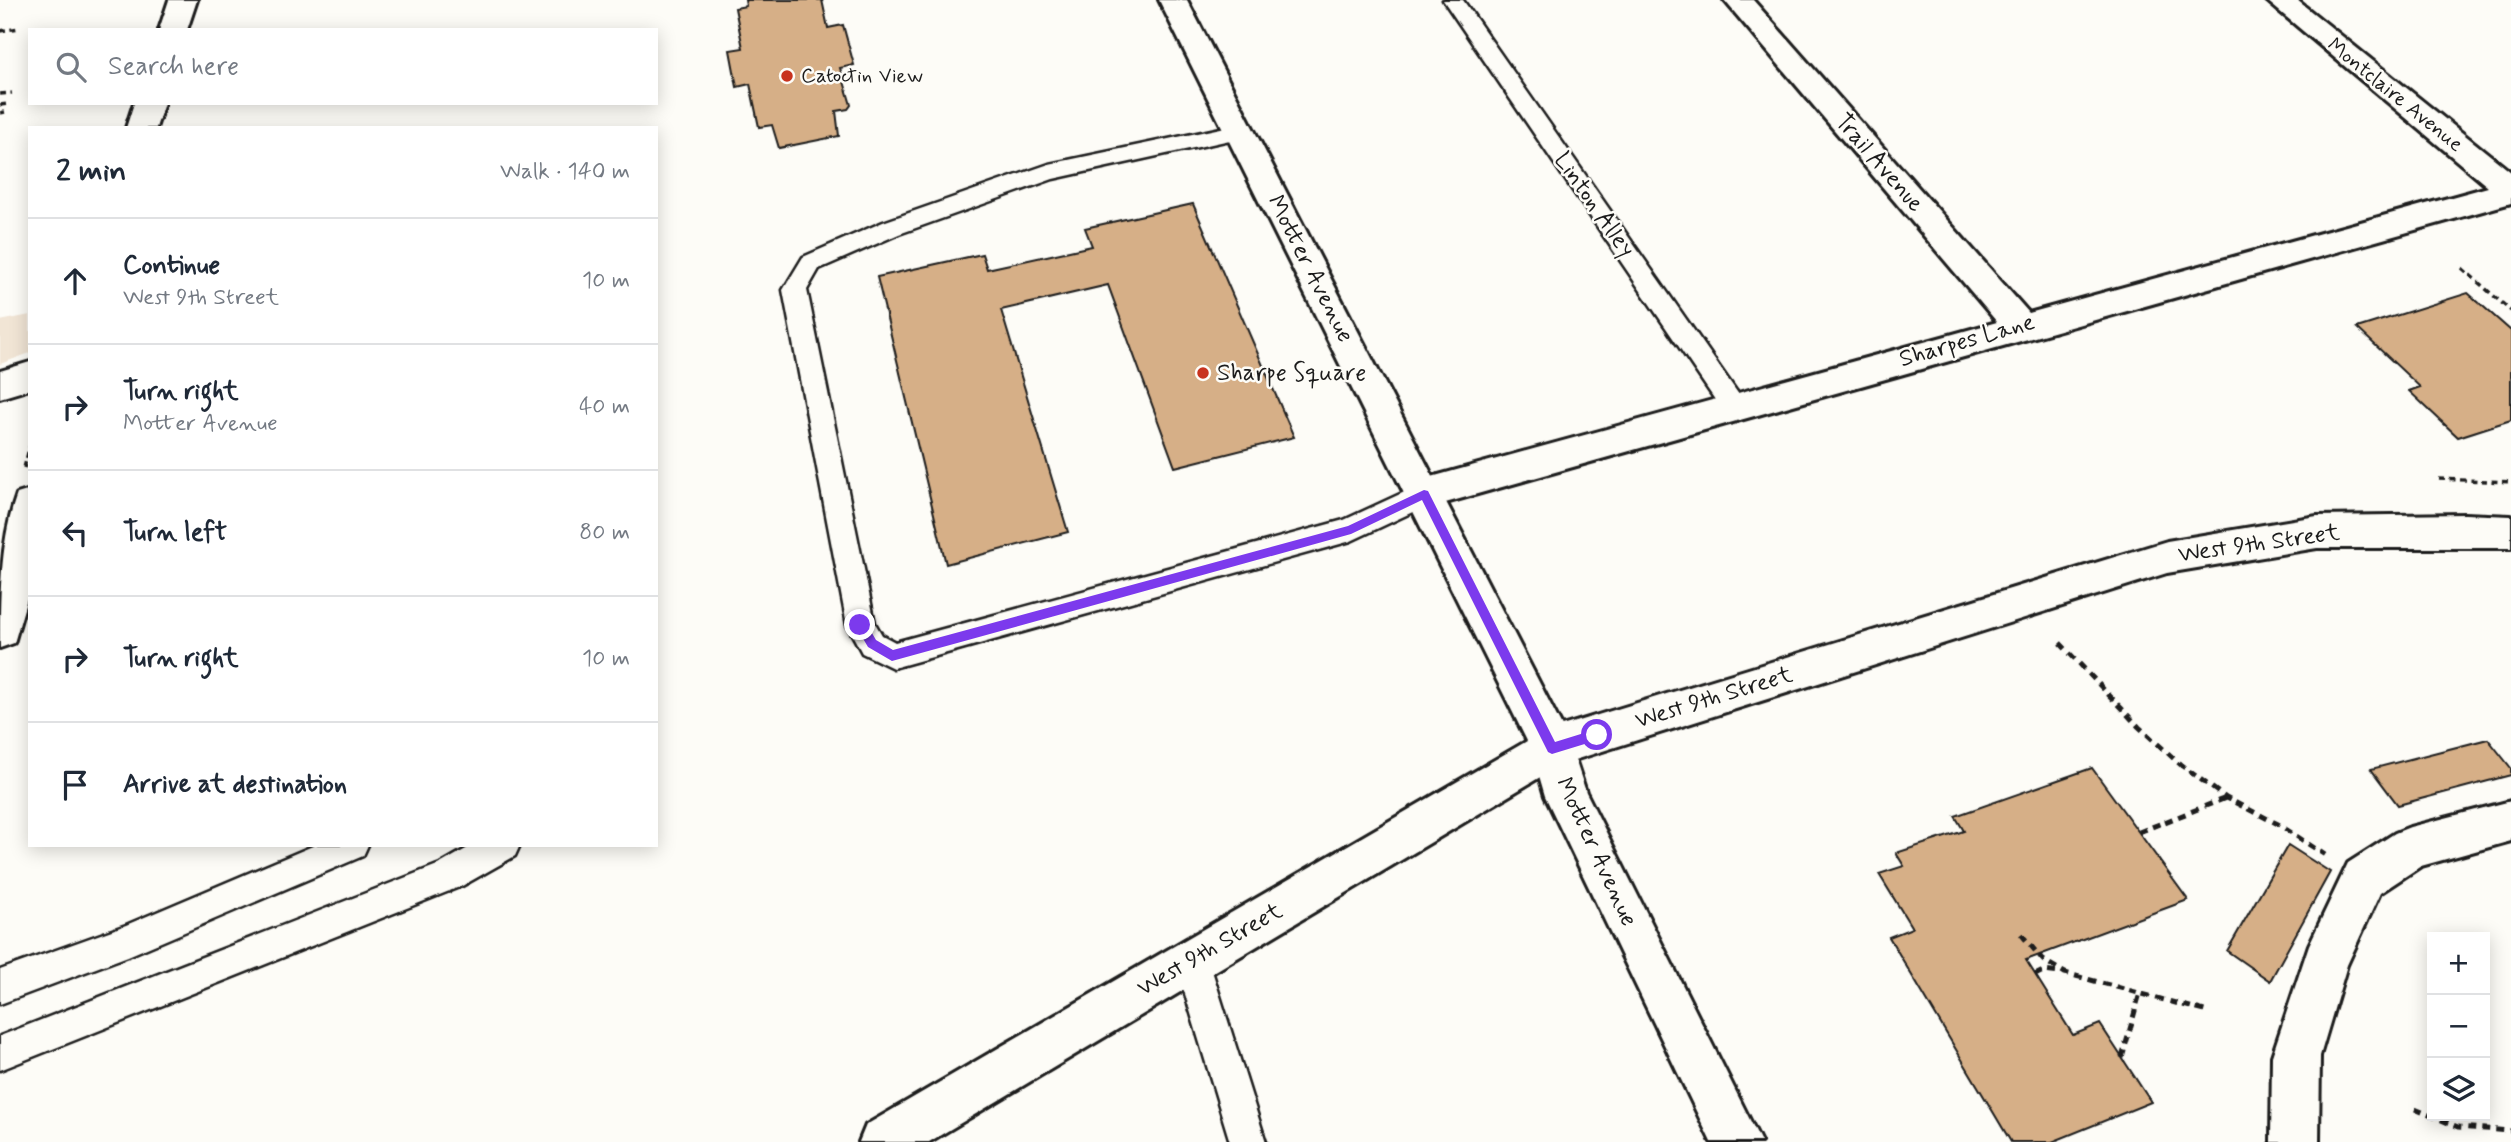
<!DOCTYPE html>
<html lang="en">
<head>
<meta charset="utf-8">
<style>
	body { margin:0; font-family:Mynerve,sans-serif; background:#f6f6f7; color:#1f2937 }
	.controls { position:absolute; right:21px; bottom:21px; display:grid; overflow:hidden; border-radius:0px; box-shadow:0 4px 18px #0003 }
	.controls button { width:63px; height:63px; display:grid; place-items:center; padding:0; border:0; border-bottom:2px solid #e0e1e3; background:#fff; color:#1f2937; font:35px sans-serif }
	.stop { position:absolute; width:21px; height:21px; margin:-16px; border:5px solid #7c3aed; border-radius:50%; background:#fff }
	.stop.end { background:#7c3aed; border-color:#fff; box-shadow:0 2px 7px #0008 }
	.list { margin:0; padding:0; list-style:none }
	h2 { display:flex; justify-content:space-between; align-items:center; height:91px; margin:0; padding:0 28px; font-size:30px }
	h2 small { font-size:23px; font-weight:400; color:#747a83 }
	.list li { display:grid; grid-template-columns:46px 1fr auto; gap:21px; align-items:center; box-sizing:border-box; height:126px; padding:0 28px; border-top:2px solid #e0e1e3 }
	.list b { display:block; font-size:26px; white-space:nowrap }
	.list p { margin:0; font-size:23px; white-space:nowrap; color:#747a83 }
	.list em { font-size:23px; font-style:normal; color:#747a83 }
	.icon { flex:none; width:38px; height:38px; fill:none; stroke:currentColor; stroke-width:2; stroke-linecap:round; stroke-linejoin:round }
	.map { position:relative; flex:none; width:2511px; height:1142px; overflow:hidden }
	.search { position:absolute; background:#fff; box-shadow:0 4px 18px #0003; left:28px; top:28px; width:630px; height:77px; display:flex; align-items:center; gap:18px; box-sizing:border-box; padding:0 24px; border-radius:0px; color:#747a83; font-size:26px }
	.panel { position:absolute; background:#fff; box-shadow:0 4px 18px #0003; left:28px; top:126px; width:630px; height:721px; border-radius:0px }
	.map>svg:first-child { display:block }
</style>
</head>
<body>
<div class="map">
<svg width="2511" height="1142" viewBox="0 0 2511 1142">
	<rect width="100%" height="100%" fill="#fdfcf7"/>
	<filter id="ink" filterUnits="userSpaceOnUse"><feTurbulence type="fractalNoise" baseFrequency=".0143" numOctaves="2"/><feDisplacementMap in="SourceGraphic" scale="14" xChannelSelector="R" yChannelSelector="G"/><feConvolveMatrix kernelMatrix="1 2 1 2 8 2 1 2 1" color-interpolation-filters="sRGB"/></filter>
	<g filter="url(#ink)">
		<path fill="#f1e5d5" d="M30,315V353L0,364V321Z"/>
		<path fill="#d6af87" stroke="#1c1c1c" stroke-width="2" d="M745,0H822L828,28L843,25L854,65L840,68L851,105L848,109L836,111L839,136L779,148L772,125L759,127L750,84L737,87L730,50L743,48L735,8L746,6Z
			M1193,204L1294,437L1175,467L1108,285L1001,310L1068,532L946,564L877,277L982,254L987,269L1092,246L1085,228Z
			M2468,293L2511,331V420L2458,437L2409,391L2420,387L2357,328Z
			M2488,739L2511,768V775L2398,805L2371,769Z
			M2092,768L2188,900L2026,960L2073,1035L2100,1024L2151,1102L2052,1142H2011L1889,937L1912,928L1879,874L1904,866L1896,853L1964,831L1955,816Z
			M2288,845L2330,872L2270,981L2227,951Z"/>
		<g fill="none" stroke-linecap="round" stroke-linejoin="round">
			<g stroke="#1c1c1c" stroke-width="5">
				<path id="service" d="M1443,0H1463L1744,402L1748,409L1744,416L1735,419L1726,416Z
					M1240,124L1248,126L1251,131L1248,136L1053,179L899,234L819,269L807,290L875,623L882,635L895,642L1344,520L1424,483L1434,486L1437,494L1434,502L1351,541L893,668L862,653L847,625L783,290L803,257L883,222L1049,164Z
					M315,845H368L363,856L128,956L0,1004V970L126,925Z
					M473,845H520L515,856L462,886L0,1070V1036L440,864Z
					M1192,945L1204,949L1209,961L1266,1142H1230L1175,961L1180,949Z"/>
			</g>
			<g stroke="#1c1c1c" stroke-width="6">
				<path id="minor" d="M1724,0H1753L2029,313L2488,187L2266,0H2297L2511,172V203L1424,509L1411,505L1405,494L1411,483L1424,479L1997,322Z
					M30,362V389L0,398V371Z
					M2511,801V841L2421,866L2380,893L2347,965L2320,1056L2319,1142H2271L2272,1056L2309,945L2348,863L2395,833L2410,827Z"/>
			</g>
			<g stroke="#1c1c1c" stroke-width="6">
				<path id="tertiary" d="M2465,514L2511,516V548H2317L2167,573L1552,767L1537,761L1531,748L1537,735L1552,729L2167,541L2317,516Z"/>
			</g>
			<g stroke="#1c1c1c" stroke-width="6">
				<path id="secondary" d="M1552,729L1567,735L1586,792L1761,1142H1711L1545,796L1531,748L1537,735Z"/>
			</g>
			<g stroke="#1c1c1c" stroke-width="6">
				<path id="primary" d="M169,0H197L187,30H159Z
					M1159,0H1187L1573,748L1567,761L929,1142H859L866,1125L1527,741Z
					M134,103H164L156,128H126Z
					M30,490V588L14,643L0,648C0,597 0,541 17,494Z"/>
			</g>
			<path stroke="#1c1c1c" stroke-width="3.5" stroke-dasharray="6 4.5" stroke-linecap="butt" d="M0,31L19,28
				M0,94L12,93
				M0,105L8,104
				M0,113L5,112
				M2462,268L2511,311
				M24,468L30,445
				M2439,479L2511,482"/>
			<path stroke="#1c1c1c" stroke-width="5" stroke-dasharray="8 6" stroke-linecap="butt" d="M2060,643L2139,727L2181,765L2226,798L2278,824L2325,855
				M2139,832L2226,798
				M2021,934L2043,960L2065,973L2205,1011
				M2035,975L2043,971L2061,973
				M2122,1058L2140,993
				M2415,1109L2458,1127L2511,1131"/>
			<use href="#service" fill="#fdfcf7" fill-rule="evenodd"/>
			<use href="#minor" fill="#fdfcf7" fill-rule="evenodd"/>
			<use href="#tertiary" fill="#fdfcf7" fill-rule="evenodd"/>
			<use href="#secondary" fill="#fdfcf7" fill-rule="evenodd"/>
			<use href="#primary" fill="#fdfcf7" fill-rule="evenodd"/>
		</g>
	</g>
	<path fill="#7c3aed" d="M1424,490L1428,491L1555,742L1597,729L1603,735L1601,739L1552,754L1548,752L1422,500L1351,534L892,661L868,647L855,625L856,621H865L876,640L893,650L1348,526Z"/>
	<g fill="#c8321e" stroke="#fdfcf7" stroke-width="2.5">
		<circle cx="787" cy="76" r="7"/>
		<circle cx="1203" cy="373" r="7"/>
	</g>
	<g text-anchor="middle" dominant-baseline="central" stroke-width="5" stroke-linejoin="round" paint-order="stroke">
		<g font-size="21" fill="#1c1c1c" stroke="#fdfcf7" text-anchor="start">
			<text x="801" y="76">Catoctin View</text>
		</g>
		<g font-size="21" fill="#1c1c1c" stroke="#fdfcf7">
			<text transform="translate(2395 95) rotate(39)">Montclaire Avenue</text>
		</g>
		<g font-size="24" fill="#1c1c1c" stroke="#fdfcf7">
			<text transform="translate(1879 163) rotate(49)">Trail Avenue</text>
			<text transform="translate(1594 205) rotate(55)">Linton Alley</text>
			<text transform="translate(1310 269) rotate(63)">Motter Avenue</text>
			<text transform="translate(1967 341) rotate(-16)">Sharpes Lane</text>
			<text transform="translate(2259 544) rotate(-8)">West 9th Street</text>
			<text transform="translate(1714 698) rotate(-17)">West 9th Street</text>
			<text transform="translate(1596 852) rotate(65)">Motter Avenue</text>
			<text transform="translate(1210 950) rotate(-30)">West 9th Street</text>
		</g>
		<g font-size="24" fill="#1c1c1c" stroke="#fdfcf7" text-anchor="start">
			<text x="1217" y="373">Sharpe Square</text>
		</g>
	</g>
</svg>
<div class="controls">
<button>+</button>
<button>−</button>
<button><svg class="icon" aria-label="layers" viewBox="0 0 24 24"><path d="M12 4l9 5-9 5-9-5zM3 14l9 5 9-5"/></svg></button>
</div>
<div class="stop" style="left:1597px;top:735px"></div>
<div class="stop end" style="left:860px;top:625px"></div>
<div class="search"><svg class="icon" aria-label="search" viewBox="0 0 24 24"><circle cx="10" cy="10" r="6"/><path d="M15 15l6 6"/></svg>Search here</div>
<section class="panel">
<h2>2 min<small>Walk · 140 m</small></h2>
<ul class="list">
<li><svg class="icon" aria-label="ahead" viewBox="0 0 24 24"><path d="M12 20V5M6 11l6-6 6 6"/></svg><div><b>Continue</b><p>West 9th Street</p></div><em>10 m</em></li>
<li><svg class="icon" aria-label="right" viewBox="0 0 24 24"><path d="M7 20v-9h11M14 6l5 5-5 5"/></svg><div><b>Turn right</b><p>Motter Avenue</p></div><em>40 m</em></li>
<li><svg class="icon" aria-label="left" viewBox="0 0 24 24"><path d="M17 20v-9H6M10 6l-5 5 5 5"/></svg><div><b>Turn left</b></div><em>80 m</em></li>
<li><svg class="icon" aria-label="right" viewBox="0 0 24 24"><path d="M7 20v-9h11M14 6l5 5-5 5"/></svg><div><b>Turn right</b></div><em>10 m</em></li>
<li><svg class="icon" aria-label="arrive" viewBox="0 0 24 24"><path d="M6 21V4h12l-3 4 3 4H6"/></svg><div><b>Arrive at destination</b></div></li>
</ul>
</section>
</div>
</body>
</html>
